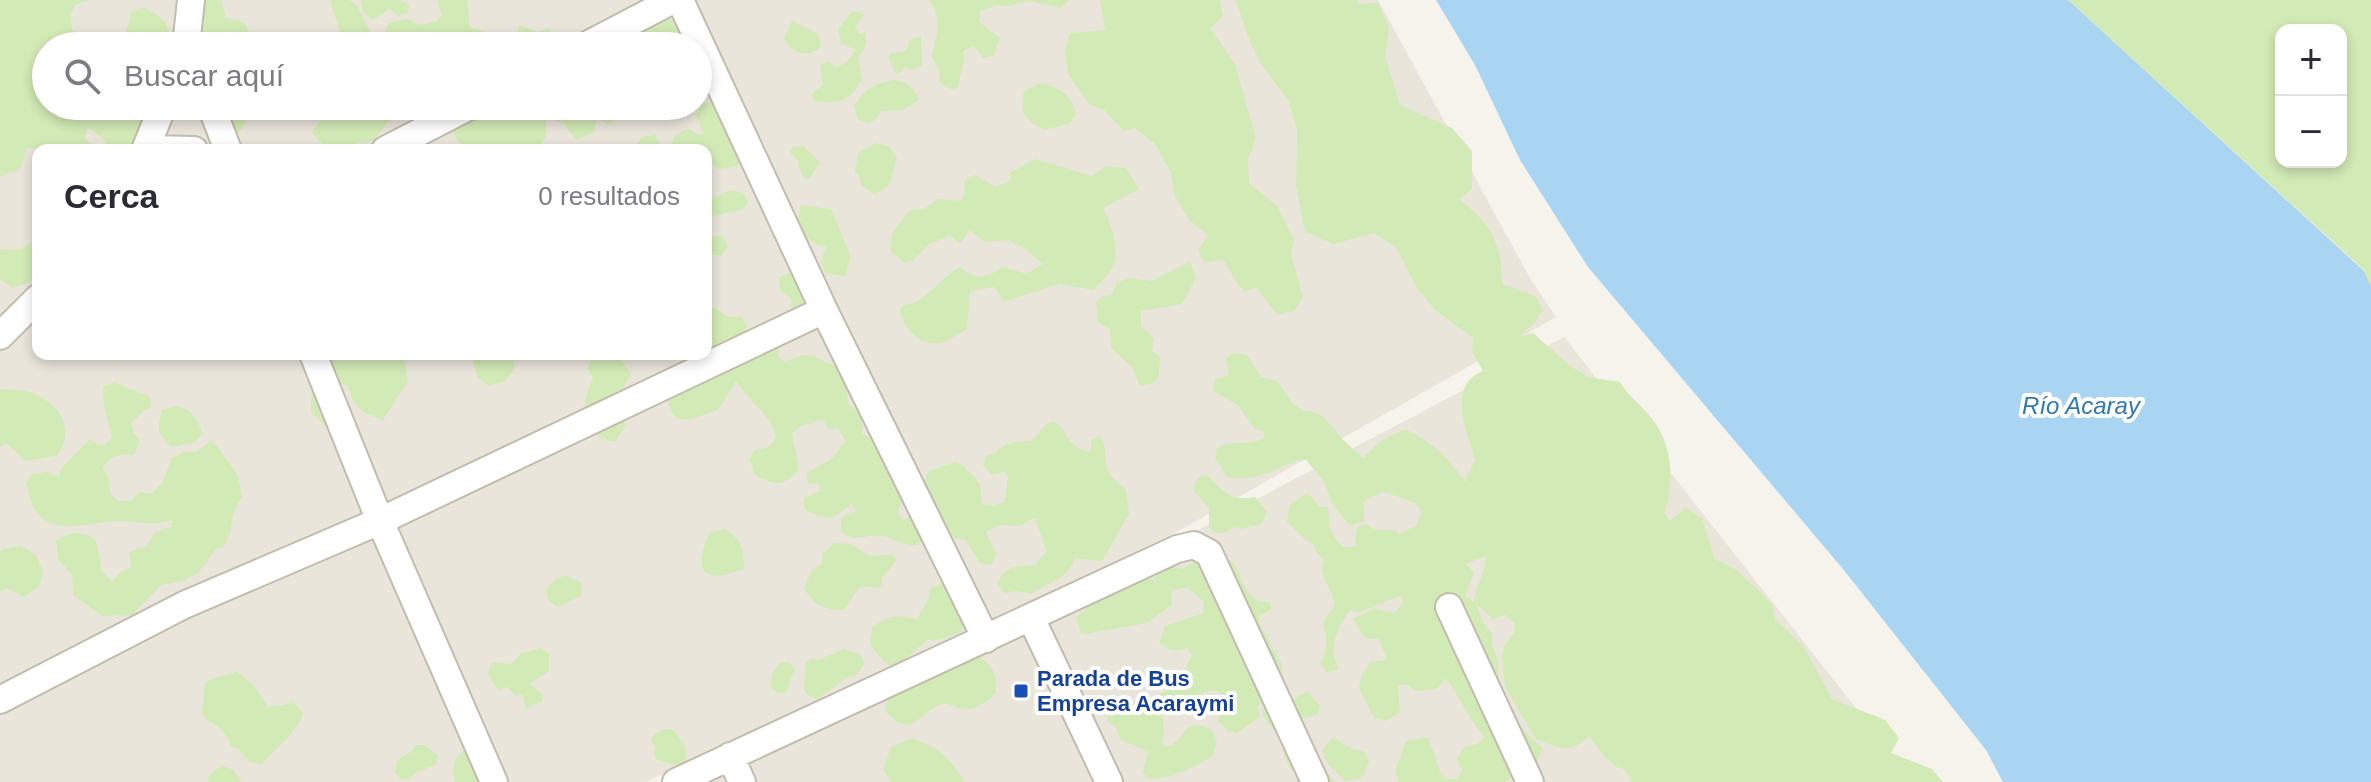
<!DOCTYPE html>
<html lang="es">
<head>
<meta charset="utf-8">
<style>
	body { margin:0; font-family:Helvetica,sans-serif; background:#f7f7f7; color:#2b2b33 }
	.controls { position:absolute; right:24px; top:24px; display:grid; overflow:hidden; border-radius:16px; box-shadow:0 4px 12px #0003 }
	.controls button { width:72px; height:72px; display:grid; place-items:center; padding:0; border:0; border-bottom:2px solid #e1e1e2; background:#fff; color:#2b2b33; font:40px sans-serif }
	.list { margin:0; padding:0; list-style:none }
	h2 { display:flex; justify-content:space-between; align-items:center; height:104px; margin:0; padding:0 32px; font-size:34px }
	h2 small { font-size:26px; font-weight:400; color:#7c7c81 }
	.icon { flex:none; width:44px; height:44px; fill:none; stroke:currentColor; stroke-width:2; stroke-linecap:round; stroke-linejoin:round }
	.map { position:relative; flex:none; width:2371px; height:782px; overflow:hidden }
	.search { position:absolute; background:#fff; box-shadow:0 4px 12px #0003; left:32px; top:32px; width:680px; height:88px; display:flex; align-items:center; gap:20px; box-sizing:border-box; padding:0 28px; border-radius:44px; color:#7c7c81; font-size:30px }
	.panel { position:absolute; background:#fff; box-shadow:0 4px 12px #0003; left:32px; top:144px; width:680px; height:216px; border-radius:16px }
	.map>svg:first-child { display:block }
</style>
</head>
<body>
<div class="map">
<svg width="2371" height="782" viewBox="0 0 2371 782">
	<rect width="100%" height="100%" fill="#f6f3ec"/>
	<path fill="#eae5da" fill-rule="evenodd" d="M0,0H1378L1531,280L1556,317L1175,533L646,782H0ZM46,46H698V106H46ZM38,150H706V354H38Z
		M1564,337L1914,782H687L1031,618Z"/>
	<path fill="#d2eab5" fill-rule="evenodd" d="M0,0H89L75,5L71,14L72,30C104,43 124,58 131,12L144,8C164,18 173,23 165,46H46V106H154L140,150H101L106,142L93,130L87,128L85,140L94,146L92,150L27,148L20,169L0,176Z
		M186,0H221L226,17L245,23L252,39L250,46H202L203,20L185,5Z
		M330,0H350L357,6L369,30L366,44L353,46L349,45L340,32Z
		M361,0H400L409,5L408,13L399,16L389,9L373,20L363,12Z
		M437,0H467L470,27L514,40L520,25L537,32L550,29L557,46H394L385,34L388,23L407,19L420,25L437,21L442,14Z
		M929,0H1069L1061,8L1029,1L1008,6L996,5L980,12L979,22L1000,38L993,56L983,58L974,46L963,51C966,63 959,75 958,88L951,89L940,83L939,71L932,56C936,36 944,18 929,0Z
		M1100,0H1220L1223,16L1210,28L1235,64L1256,139L1248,159L1249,183L1277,206L1294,240L1291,254L1303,297L1294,311L1277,315L1257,288L1245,291L1239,286L1223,259L1204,263L1198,250L1208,235L1189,220L1174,194L1171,173L1155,144L1135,128L1124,131L1104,110L1090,105L1068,74L1065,50L1070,33L1105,30Z
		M1236,0H1357L1358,4L1378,3L1389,27L1385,56L1400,105L1452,128L1472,151V189L1459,199C1491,224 1502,243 1502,284L1535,296L1543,309L1534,323L1520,336L1533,333L1569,365L1588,377L1620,382C1628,396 1639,403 1650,416C1672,442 1676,481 1664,513L1670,521L1686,508L1702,518L1715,559L1737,570L1773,605L1775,619L1804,647L1832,699L1885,720L1899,738L1891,753L1932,769L1943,782H1632L1625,770C1608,765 1599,749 1589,736C1567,756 1562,747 1536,739L1505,687L1502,656L1505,644L1514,633L1515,623L1505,615L1493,619L1476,604L1483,622L1492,634V646L1498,660L1499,687L1522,728L1543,749L1535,765L1505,782H1399L1395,771L1406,741L1427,737C1435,751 1436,767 1445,779H1458L1462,770L1457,758L1465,746L1478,744L1485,737C1469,719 1460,698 1446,678L1437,689L1416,691L1406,684L1398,686L1400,713L1385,721L1374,718L1359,688L1362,675L1371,662L1387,660L1379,638L1366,639L1353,619L1375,608L1394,614L1403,603L1400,596L1359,612L1350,610C1336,629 1329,646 1338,669L1327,673L1320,663C1329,649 1327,639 1323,623L1335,604C1331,586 1317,577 1324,559L1317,553L1314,544L1306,540L1287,522L1290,504L1308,493L1320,507H1328C1330,528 1327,530 1343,547H1356L1355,536L1358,527L1366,524L1374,530H1395L1399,534L1416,526L1422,512L1417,504L1383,491L1363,502L1364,521L1350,526L1332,504L1325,483L1306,460H1299C1276,469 1253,483 1227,477L1215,457L1217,448C1231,440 1249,446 1264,438V432L1254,428L1238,405L1213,391L1215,379L1229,375L1226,358L1232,353L1247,355L1261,377L1278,382L1292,403L1303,411L1315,412L1324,417L1341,438L1363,458L1382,440L1406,429C1434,444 1447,456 1465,482L1475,460C1467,432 1446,385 1483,371L1472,352L1473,338L1434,309L1415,285L1396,247L1374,233L1333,244L1305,232L1296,187L1297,129L1288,100L1261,64L1247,35ZM1486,556C1485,578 1476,582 1474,602L1465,596L1474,572L1465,564Z
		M2068,0H2371V286L2364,270ZM2281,30H2341V162H2281Z
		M852,11L865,14L855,27L859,34L865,33C869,47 864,48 858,58L862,79C848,102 842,104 815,101L811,94L823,85L820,65L830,61L835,67C846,65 850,59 856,50L841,43L838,29Z
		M692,16L698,46H622V31L647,17L663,21Z
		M792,21L818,34L821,46C809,59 791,54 784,38Z
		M921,36L922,65L912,70L905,66L902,72L896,74L889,58L891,53L906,51L910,40Z
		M894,80C907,82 914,87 919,100L903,110L881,111L875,120L869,123L858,120L854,106C866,88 872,84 894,80Z
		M1040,83C1060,87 1072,95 1076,115L1068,124L1044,130C1025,118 1019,115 1024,91Z
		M719,101L746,160L731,168L718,169L711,163L708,169L711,179L706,184V150H628L634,149L641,138L655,134L662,149L671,147L674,136L688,128L699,135L704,133L696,116L701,104Z
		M223,106C236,106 242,104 247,118L240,132L233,134Z
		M370,106H430L388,122L373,141C346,142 329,158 312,132L326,113C340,117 360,118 373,111Z
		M449,106H626V114L608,124L597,118L594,132L576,140L563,123L546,118V136L537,150H487L484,144L468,146L459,143L448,122Z
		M876,143L890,147L897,159L889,185L875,195L861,185L860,177L855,171L858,153Z
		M804,146L820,163L809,179L803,177L798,162L790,152L793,147Z
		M1035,159L1092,176L1106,166L1126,168L1139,189L1103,208C1111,224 1119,246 1114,264C1111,273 1100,283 1094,290L1059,284L1004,302L995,287L970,291L967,329C959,333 951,339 943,342C922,349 902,328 900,309L904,305C925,304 941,277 960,267C975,280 986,280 1001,267L1027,274L1043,264L1024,248L1008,240L986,242L969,230L960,244L950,236L929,244L913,260L905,263L891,252C888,233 899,224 910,210L924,209L938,199L961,201L965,193L964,181L975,175L996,187L1011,180L1010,173Z
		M731,190L744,194L748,202L742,210L713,216L706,212V193L708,201Z
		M801,205L831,209L851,257L845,276L825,273L821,261L826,247L812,242L796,224Z
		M706,233L716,237L722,236L728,246L721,256L706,253Z
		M38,237V280L12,288L0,279V249C19,251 22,250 38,237Z
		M1190,262L1196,278L1182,304L1141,311V326L1154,338L1152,351L1160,357L1159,376L1152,384L1140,386L1132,367L1111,348L1110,329L1098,322L1096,302L1104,296L1112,295L1117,282L1131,278L1151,281Z
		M794,271L809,286L802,294L803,297L814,300L791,318V298L780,290L779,277Z
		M714,307L728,317L741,316L747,325L742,336L779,341L778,358L785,362C791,360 799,356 805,355C817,354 825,365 838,366L852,383L847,395L848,404C860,412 864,420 862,434C880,438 897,475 901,493C902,500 900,507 897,513L903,520L909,517L924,538L918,545C900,547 895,537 879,536C863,534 855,544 841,531V518L856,511L852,504C827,521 836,521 806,511L803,499L820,491L818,483L808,484L807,473C815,466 825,465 832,458C838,453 839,447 846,442L838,428L828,429L823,419L802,426L792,433L799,470C781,488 778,485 756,476L749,460L755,450L767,448L776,438C771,414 750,402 736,381L718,410L692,419H677L671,411L668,398L690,364L676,354H706V312Z
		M318,354H403L408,381L383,420C365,414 351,407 349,386L331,381Z
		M471,354H512L515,368L505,381L489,386L478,378Z
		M593,354C613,354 621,357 631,374L613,405L626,425L615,442L601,439C584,415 580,406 593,378L588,369Z
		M116,382C127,390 138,390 150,397L151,408L145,410L131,423L134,433L140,440L134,455C119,453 112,456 102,467L109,479L110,493L118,501H131L139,492L151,494L162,483L172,458L185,452H196L212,440L238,475L242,497C227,518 236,526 224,546L216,549L198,573L183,581L161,585L132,615L102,616L73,595L72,575L58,559L56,540C72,532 81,530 96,540L102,572L112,581L120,573L131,568L129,552L147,546L154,533L172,526V520C152,527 136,520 116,521C89,522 52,538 34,508C30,502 29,491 26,484L32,474L48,472L59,477L61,469L89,440L103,446L112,438L104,406L103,386Z
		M312,387C335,390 349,403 355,424L333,433L311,412Z
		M0,389C10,390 24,389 33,393C62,406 75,429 57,456L25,461L6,443L0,447Z
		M176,406C192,409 197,419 203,434L194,443L171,447C157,434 157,428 162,410Z
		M1054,421C1071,436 1066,447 1091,452V440L1100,436C1109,447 1102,462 1110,475C1114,480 1121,485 1126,489L1129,514L1102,561L1075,558C1069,579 1048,582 1031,594L1017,591L1004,593L997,583C1007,566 1015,565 1034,566L1047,552L1035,518L1019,526L999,525L986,532L996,554L991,565L980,563L966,540L955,538L941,525L939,510L923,483L929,471L955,462L963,465L980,484L982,504L995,505L1005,502L1008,477L1005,471L992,475L983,465L986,455L995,454C1002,442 1018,441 1031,441L1047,424Z
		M1207,475C1222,491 1231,502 1255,497L1267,512L1261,524L1243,529L1234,527C1226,533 1218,536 1209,528V508L1193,490L1198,478Z
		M725,529C742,540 744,549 744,569C703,584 693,573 709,533Z
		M835,543L850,544L870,556L891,555L897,560L882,578V588L860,586L844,610C826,611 813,605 804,588L811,572L822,563L823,553Z
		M21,546L36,555L43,572L39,587L23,597L7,588L0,592V552L3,549Z
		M1202,556L1220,557L1233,562C1244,581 1245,602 1270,602L1271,609L1259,616V622L1282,665L1281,678L1257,708L1260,717L1237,733L1228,731L1218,721L1223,695L1217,691C1198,691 1195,699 1180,706C1173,709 1168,709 1162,715L1164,731L1162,743L1165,747C1190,741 1178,716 1211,729L1217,741L1212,757C1192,768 1173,778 1149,779L1143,773L1148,751L1121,740L1116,727L1107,721L1111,704L1122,701L1149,707L1153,697C1178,687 1179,678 1192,656L1188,648L1174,651L1159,644L1165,626L1203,613L1204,602L1187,587L1171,591L1172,605L1147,623L1086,634L1081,633L1076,617L1086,609L1085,601L1136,579H1153L1167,566L1183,569Z
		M566,576L582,583L581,596L558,607L548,600L546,590L557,578Z
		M943,584L957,596L968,618L961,632L939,640H927L903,661L890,666L883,661L870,644L872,628C891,614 895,615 917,619L927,602L931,587Z
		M541,648L549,654V671L529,684L541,693L543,701L526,709L522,694L515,696L508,687L498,690L488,674L492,662L511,664L520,654Z
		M844,649L861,655L864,664L856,675L844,679L818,699L809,696L804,690L806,662L812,659L819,660Z
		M979,657C995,667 996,675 996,693C987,701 976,711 963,709C956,708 951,703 944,704C923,707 911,744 885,710L889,693L964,659Z
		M780,662H789L795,669L786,692L778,693L770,687L773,672Z
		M237,671L254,686L268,707L285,705L293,701L303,714C299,729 274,750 262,764L249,762L240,750L231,746C227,733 218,725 206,720L202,712L205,683C215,675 226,677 237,671Z
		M1309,692L1320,706L1318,714L1306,718H1294L1311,762L1327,772L1335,782H1297L1300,766L1291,770L1284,756L1286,743L1266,721L1262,712L1267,699L1280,696L1293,701L1299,695Z
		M665,729L673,730C682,741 688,748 686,762L676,765L657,760L653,752L656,748L651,740L655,734Z
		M912,738C941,750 948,755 965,782H891L883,769L891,747Z
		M1333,738L1353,749L1364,751L1369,761L1362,778L1345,781L1328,764L1322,750Z
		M416,745H424L437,755V764L418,772L408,780L400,779L395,772L397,761L412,751Z
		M463,751L488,754L506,782H456L453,775L455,759Z
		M222,765L233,770L242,782H208L209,775Z"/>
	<path fill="#a9d4f2" d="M1436,0H2068L2364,271L2371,286V782H2003L1986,750L1843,569L1588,267L1520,160L1475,65Z"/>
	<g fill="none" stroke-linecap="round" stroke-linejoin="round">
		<g stroke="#c2bbae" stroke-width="30">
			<path id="minor" d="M680,0L824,310L986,639
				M186,46L191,0
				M585,46L673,0
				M211,106L228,150
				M146,149L194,150
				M145,150L163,106
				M385,150L470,106
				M0,336L38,298
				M313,354L380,521L494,782
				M1449,607L1530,782
				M1031,618L1109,782
				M0,700L184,605L380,521L824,310
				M730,756L742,782
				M676,782L1177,549L1194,545L1209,553L1315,782"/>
		</g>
		<use href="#minor" stroke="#fff" stroke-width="26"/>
	</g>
	<rect fill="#1a4fb4" stroke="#fff" stroke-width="3" x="1013" y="683" width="16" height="16" rx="4"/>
	<g text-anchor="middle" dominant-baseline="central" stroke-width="8" stroke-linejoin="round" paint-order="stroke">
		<g font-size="22" font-weight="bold" fill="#164399" stroke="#fff" text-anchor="start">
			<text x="1037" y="678">Parada de Bus<tspan x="1037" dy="25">Empresa Acaraymi</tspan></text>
		</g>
		<g font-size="24" font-style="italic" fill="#2e7ab2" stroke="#fff">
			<text x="2081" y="405">Río Acaray</text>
		</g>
	</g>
</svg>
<div class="controls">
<button>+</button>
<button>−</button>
</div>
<div class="search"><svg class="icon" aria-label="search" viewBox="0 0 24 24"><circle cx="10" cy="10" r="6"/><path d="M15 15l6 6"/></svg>Buscar aquí</div>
<section class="panel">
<h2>Cerca<small>0 resultados</small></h2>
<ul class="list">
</ul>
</section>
</div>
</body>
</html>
